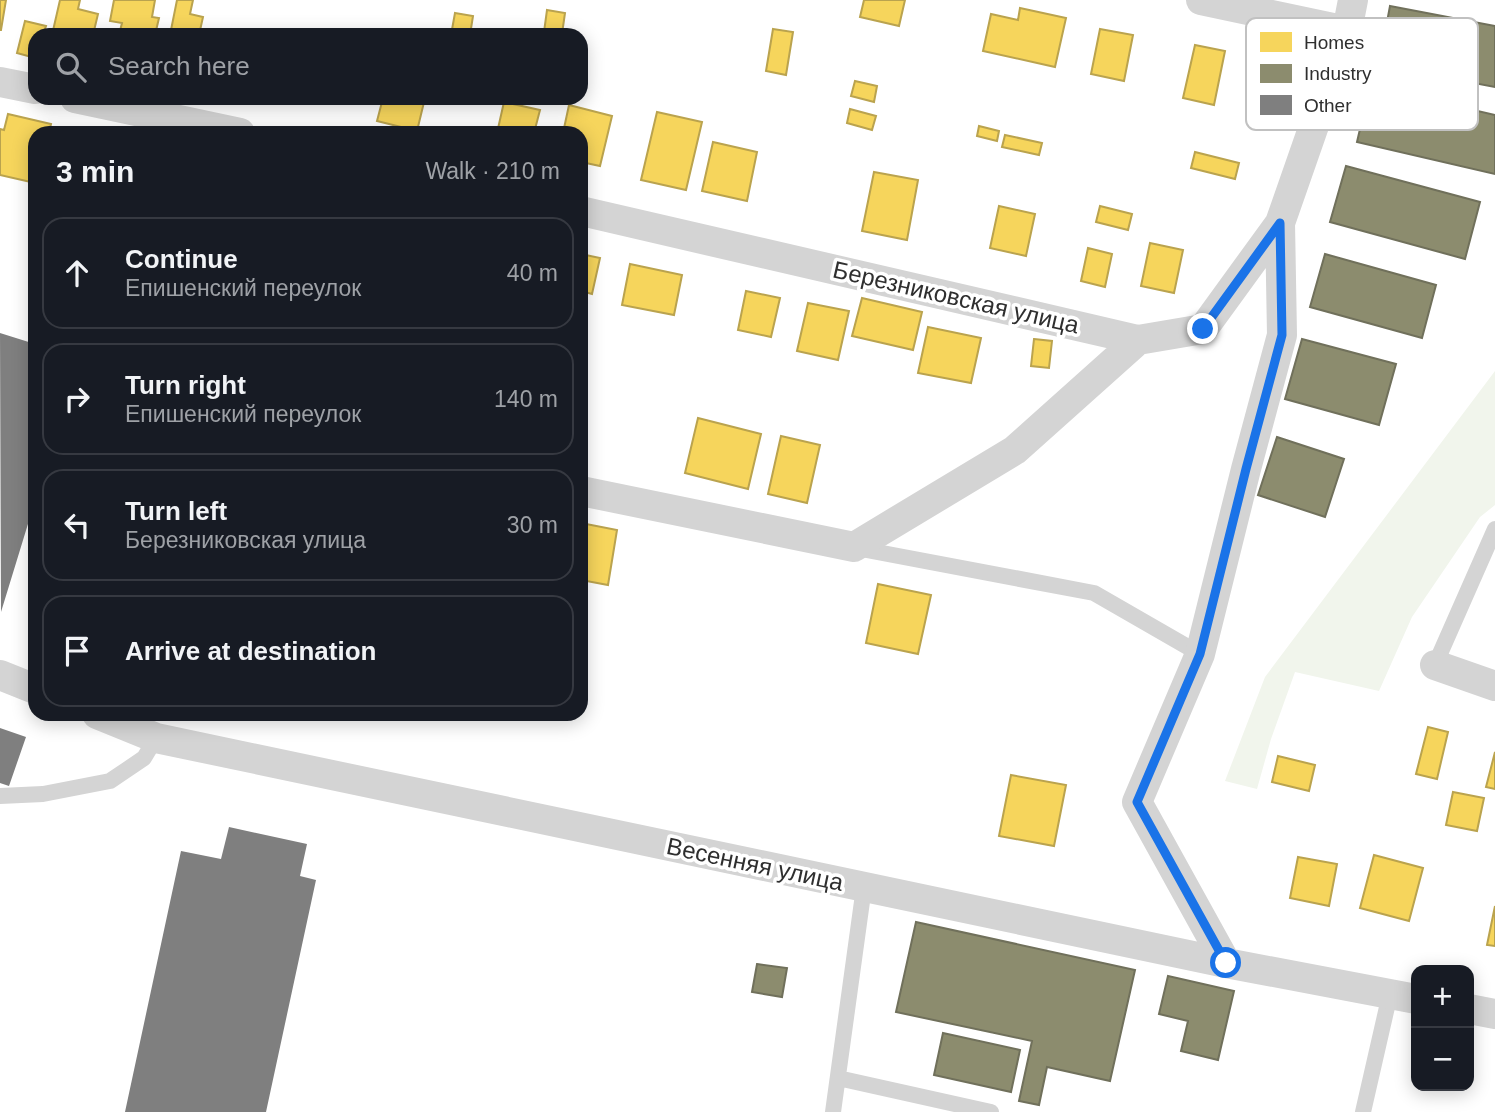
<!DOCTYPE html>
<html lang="en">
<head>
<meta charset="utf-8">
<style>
	body { margin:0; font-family:Arial,sans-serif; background:#20242c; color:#f1f3f6 }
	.controls { position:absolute; right:21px; bottom:21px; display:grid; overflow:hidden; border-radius:14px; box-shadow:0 4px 18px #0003 }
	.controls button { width:63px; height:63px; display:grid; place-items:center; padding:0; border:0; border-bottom:2px solid #363941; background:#171b24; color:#f1f3f6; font:35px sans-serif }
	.stop { position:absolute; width:21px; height:21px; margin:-16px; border:5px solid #1a73e8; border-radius:50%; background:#fff }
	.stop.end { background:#1a73e8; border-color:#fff; box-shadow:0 2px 7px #0008 }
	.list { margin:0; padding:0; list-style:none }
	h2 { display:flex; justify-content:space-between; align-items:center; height:91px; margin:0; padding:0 28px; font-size:30px }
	h2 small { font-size:23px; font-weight:400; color:#9ea1a6 }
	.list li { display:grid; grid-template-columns:46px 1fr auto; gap:21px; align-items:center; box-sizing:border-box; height:112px; margin:0 14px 14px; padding:0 14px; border:2px solid #363941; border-radius:21px }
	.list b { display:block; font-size:26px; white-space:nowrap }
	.list p { margin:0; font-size:23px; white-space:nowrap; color:#9ea1a6 }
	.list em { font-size:23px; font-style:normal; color:#9ea1a6 }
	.icon { flex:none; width:38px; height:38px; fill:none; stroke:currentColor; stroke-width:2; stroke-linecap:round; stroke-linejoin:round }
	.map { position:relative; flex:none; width:1495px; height:1112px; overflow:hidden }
	.search { position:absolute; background:#171b24; box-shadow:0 4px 18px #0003; left:28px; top:28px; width:560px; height:77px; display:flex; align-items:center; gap:18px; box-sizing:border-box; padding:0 24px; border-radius:21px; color:#9ea1a6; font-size:26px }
	.panel { position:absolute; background:#171b24; box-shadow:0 4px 18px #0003; left:28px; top:126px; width:560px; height:595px; border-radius:21px }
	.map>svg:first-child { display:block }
</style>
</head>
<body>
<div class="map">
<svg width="1495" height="1112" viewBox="0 0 1495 1112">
	<rect width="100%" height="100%" fill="#fff"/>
	<path fill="#f1f5ec" d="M1495,371V505L1480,517L1412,617L1379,691L1295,672L1271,739L1257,789L1225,781L1265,677Z"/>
	<path fill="#f6d55c" stroke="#baa34e" stroke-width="2" d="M0,0H6L1,30H0Z
		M60,0H80L78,9L98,14L93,35H52Z
		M114,0H155L152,17L159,18L155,35H119L122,23L110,21Z
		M177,0H193L190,14L203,17L199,35H170Z
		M864,0H905L899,26L860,17Z
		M1020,8L1066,18L1055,67L983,51L991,14L1018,20Z
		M547,10L565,13L562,34L544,32Z
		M455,13L473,16L470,35H451Z
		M25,21L46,26L43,35H35V58L17,53Z
		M773,29L793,32L786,75L766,71Z
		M1100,29L1133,35L1124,81L1091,74Z
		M1195,45L1225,51L1214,105L1183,98Z
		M855,81L877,86L874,102L851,96Z
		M383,98H425L417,131L377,121Z
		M504,102L540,110L534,133H497Z
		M569,105L612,116L600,166L581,162V133H563Z
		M850,109L876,116L872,130L847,123Z
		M657,112L702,122L686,190L641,180Z
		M8,114L51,124L49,133H35V183L0,175V129L4,130Z
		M979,126L999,131L997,141L977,136Z
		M1005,135L1042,143L1039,155L1002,147Z
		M713,142L757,152L747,201L702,191Z
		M1195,152L1239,163L1235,179L1191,168Z
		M874,172L918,180L907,240L862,231Z
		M999,206L1035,214L1026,256L990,248Z
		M1100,206L1132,214L1128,230L1096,222Z
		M1150,243L1183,250L1174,293L1141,286Z
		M1088,248L1112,254L1105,287L1081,281Z
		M581,254L600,258L592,294L581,291Z
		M630,264L682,275L674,315L622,305Z
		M746,291L780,298L771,337L738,330Z
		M862,298L922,312L913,350L852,336Z
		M808,303L849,311L838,360L797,351Z
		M928,327L981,338L971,383L918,373Z
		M1034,339L1052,341L1049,368L1031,366Z
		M698,418L761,434L748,489L685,473Z
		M781,436L820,445L807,503L768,494Z
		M581,523L617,530L608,585L581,580Z
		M878,584L931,595L918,654L866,643Z
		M1428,727L1448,732L1437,779L1416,774Z
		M1495,752V789L1486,787Z
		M1278,756L1315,765L1309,791L1272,782Z
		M1011,775L1066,785L1054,846L999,836Z
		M1453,792L1484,798L1477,831L1446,825Z
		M1374,855L1423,868L1409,921L1360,908Z
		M1298,857L1337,864L1329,906L1290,898Z
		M1495,906V946L1487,945Z"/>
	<path fill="#8c8c6e" stroke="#70705b" stroke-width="2" d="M1390,6L1495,26V87L1379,65Z
		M1370,86L1495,115V174L1357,142Z
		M1346,166L1480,202L1465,259L1330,222Z
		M1325,254L1436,285L1422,338L1310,307Z
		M1302,339L1396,364L1379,425L1285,399Z
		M1277,437L1344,459L1325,517L1258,495Z
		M916,922L1135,970L1110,1081L1047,1067L1039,1105L1019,1101L1032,1041L896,1012Z
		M757,964L787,968L782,997L752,992Z
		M1168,976L1234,991L1218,1060L1181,1051L1188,1021L1159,1014Z
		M943,1033L1020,1050L1011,1092L934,1075Z"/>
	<path fill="#7f7f7f" d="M0,333L35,344V501L1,612Z
		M0,728L26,737L9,786L0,783Z
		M229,827L307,844L300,876L316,880L266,1112H125L181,851L221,859Z"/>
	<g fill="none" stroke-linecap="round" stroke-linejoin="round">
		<path stroke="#d4d4d4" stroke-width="16" d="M856,548L1094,593L1200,654
			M1435,665L1495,529
			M0,796L43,794L110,781L144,758L156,738
			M838,1078L991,1112
			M833,1112L864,887
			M1363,1112L1390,994"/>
		<path stroke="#d4d4d4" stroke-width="30" d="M1201,0L1347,31
			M0,82L35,89
			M75,98L240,133
			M581,211L1138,340L1203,329L1280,223
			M581,491L854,547L1015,450L1138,340
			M1435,665L1495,686
			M0,675L35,689
			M97,714L156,738L1226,963L1416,999
			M1226,963L1137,802L1200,654L1246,469L1282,335L1280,223L1347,31L1353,0
			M1469,1009L1495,1014"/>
	</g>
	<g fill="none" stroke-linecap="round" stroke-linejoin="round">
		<path stroke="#1a73e8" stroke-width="9" d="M1203,329L1280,223L1282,335L1246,469L1200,654L1137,802L1226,963"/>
	</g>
	<g text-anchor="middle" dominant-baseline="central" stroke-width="7" stroke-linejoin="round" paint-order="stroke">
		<g font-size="24" fill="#2f2f2f" stroke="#fff">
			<text transform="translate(956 297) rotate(13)">Березниковская улица</text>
			<text transform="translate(755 864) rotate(12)">Весенняя улица</text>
		</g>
	</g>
	<rect x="1246" y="18" width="232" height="112" rx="10" fill="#fff" stroke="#c1c1c1" stroke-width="2"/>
	<rect x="1260" y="32" width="32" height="20" fill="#f6d55c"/>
	<rect x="1260" y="64" width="32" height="19" fill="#8c8c6e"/>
	<rect x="1260" y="95" width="32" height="20" fill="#7f7f7f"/>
	<g font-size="19" fill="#2f2f2f">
		<text x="1304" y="49">Homes</text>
		<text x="1304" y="80">Industry</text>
		<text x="1304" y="112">Other</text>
	</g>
</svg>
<div class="controls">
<button>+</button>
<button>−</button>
</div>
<div class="stop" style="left:1226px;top:963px"></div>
<div class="stop end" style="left:1203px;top:329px"></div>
<div class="search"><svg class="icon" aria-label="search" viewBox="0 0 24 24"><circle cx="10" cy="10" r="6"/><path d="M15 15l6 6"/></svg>Search here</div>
<section class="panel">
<h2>3 min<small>Walk · 210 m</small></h2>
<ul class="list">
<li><svg class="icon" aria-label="ahead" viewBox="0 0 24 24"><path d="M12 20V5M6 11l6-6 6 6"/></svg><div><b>Continue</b><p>Епишенский переулок</p></div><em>40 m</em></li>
<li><svg class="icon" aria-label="right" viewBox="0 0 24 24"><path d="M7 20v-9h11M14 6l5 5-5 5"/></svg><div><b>Turn right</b><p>Епишенский переулок</p></div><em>140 m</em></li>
<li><svg class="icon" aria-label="left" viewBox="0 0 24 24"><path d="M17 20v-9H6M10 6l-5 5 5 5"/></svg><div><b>Turn left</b><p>Березниковская улица</p></div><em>30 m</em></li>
<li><svg class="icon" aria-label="arrive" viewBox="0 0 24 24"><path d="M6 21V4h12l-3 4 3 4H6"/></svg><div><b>Arrive at destination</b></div></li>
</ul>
</section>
</div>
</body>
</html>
